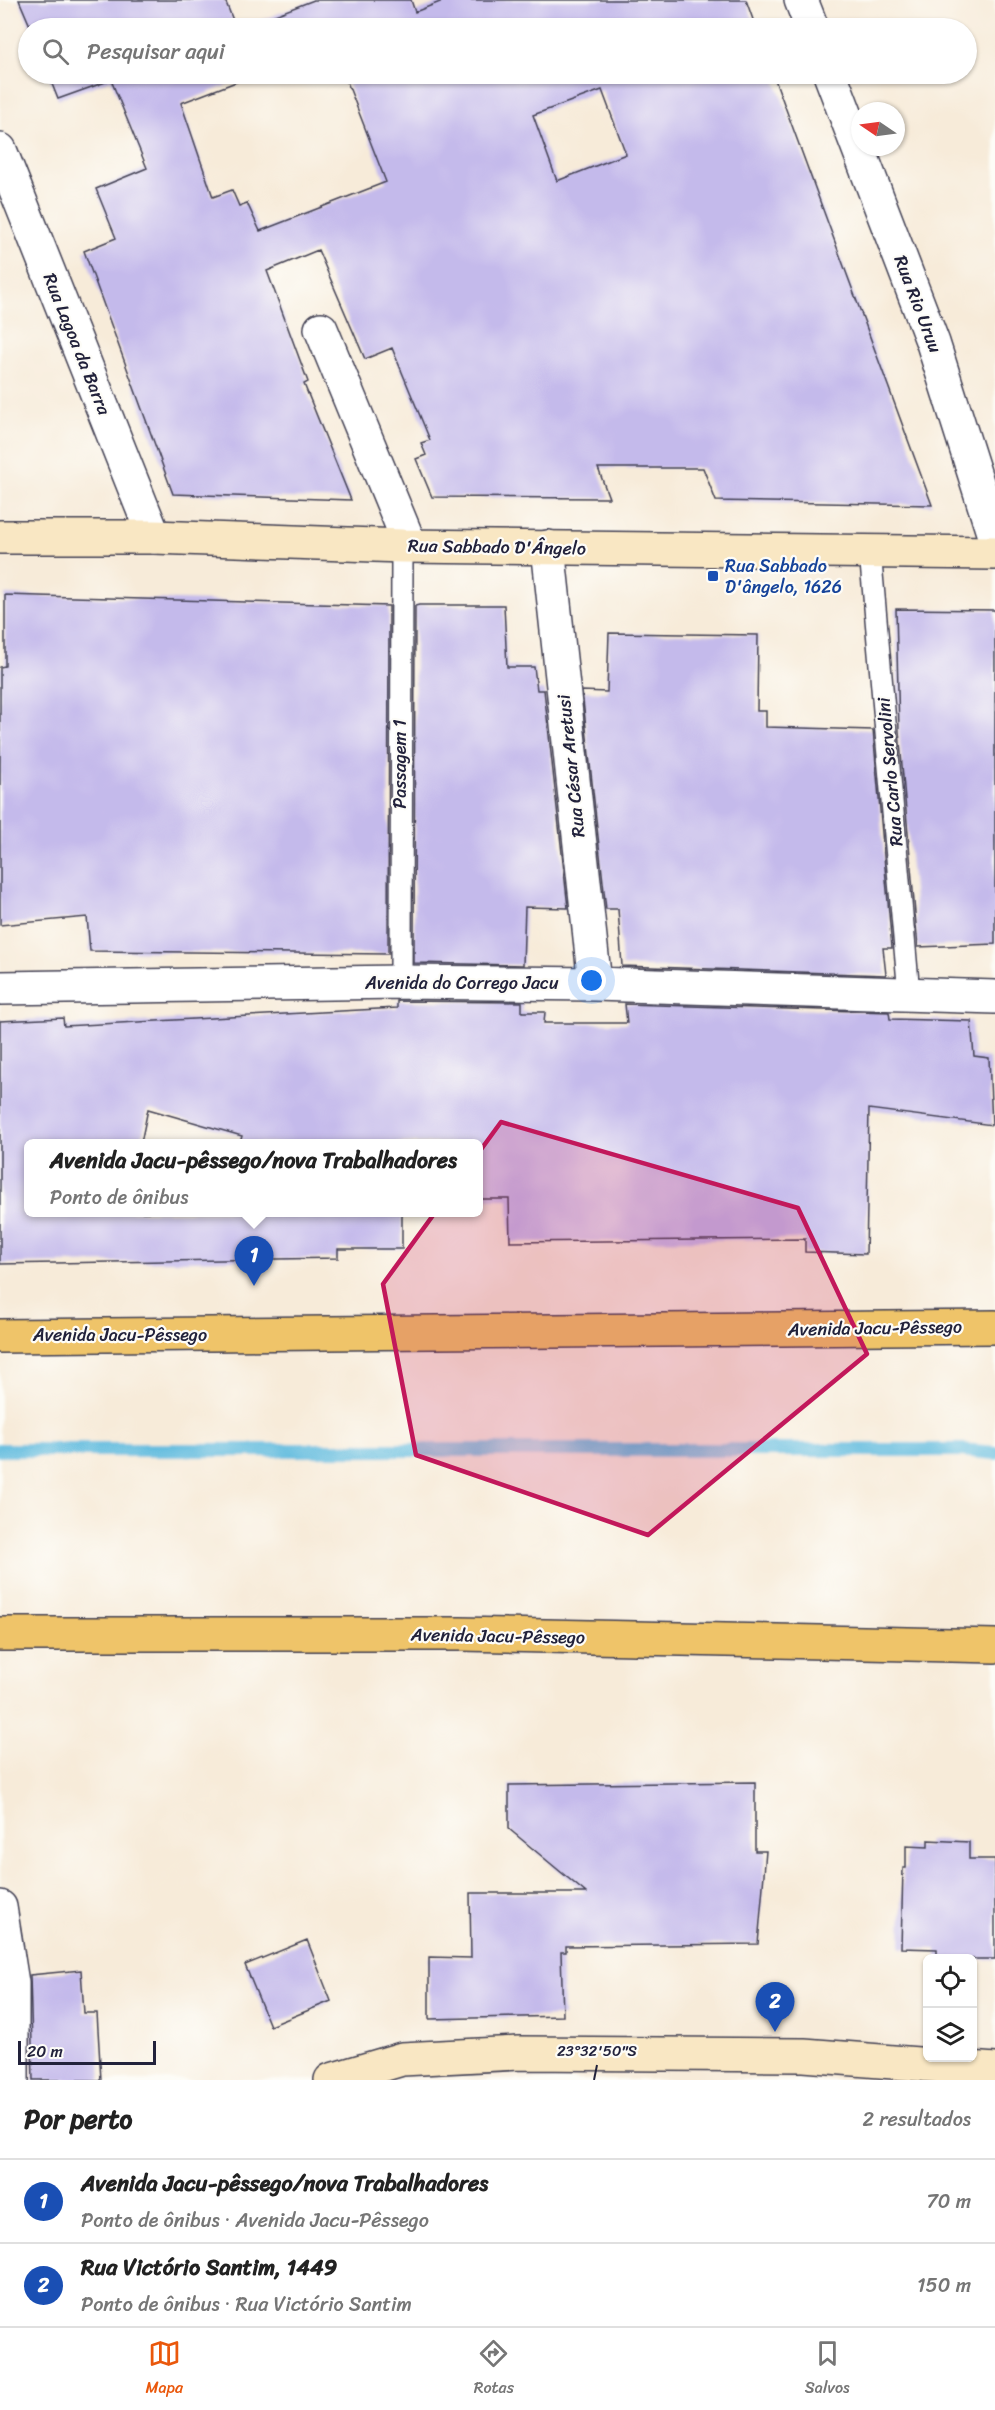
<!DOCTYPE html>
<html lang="pt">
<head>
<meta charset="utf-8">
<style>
	body { margin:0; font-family:Sriracha,sans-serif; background:#f6f6f6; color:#222 }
	.controls { position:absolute; right:18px; bottom:18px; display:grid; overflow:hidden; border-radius:9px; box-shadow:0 2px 4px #0004 }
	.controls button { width:54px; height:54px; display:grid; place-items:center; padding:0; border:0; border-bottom:2px solid #e0e0e0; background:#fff; color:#222; font:30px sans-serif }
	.compass { position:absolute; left:851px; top:102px; width:54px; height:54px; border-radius:50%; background:#fff; box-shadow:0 2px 4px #0004; rotate:283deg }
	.scale { position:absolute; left:18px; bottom:15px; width:138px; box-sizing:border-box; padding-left:6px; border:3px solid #22223b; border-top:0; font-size:16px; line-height:21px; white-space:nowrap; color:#22223b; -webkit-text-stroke:4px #fdfcf7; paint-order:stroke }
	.you { position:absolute; left:592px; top:981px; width:21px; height:21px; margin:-15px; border:4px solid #fff; border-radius:50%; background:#1a73e8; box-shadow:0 0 0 9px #1a73e833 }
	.badge { display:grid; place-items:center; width:39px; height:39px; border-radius:50%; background:#ea580c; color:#fff; font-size:20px; font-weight:700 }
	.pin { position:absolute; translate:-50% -50px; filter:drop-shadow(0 2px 3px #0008) }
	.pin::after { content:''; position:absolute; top:32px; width:21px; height:18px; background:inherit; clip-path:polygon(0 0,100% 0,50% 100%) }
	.popup { position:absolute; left:24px; top:1139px; width:459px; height:78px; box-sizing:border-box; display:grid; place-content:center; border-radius:9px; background:#fff; filter:drop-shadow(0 2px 4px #0005); font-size:20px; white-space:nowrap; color:#767676 }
	.popup b { font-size:22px; color:#222 }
	.popup::after { content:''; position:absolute; left:50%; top:100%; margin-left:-12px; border:12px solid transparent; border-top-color:#fff }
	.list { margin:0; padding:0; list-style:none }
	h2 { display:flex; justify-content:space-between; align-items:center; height:78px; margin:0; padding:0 24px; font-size:26px }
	h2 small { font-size:20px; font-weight:400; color:#767676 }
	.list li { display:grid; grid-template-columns:39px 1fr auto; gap:18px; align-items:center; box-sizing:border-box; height:84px; padding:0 24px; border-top:2px solid #e0e0e0 }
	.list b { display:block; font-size:22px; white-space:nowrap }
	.list p { margin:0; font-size:20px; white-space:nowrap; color:#767676 }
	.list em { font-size:20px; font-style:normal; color:#767676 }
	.icon { flex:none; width:33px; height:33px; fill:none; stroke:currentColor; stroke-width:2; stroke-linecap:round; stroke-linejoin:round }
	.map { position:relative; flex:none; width:995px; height:2080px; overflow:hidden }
	.search { position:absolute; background:#fff; box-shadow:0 2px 4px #0004; left:18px; right:18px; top:18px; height:66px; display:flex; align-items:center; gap:15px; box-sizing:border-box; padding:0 21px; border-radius:33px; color:#767676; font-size:22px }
	.sheet { height:246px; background:#fff }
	nav { display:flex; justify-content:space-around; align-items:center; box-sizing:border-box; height:84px; border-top:2px solid #e0e0e0; background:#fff; font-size:16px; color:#767676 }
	nav a { display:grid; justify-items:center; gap:3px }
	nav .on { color:#ea580c }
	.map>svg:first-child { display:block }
</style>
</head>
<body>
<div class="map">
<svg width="995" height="2080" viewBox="0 0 995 2080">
	<rect width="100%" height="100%" fill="#fdfcf7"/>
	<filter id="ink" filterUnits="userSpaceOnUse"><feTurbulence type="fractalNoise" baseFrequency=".0167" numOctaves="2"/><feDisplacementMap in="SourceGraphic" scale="12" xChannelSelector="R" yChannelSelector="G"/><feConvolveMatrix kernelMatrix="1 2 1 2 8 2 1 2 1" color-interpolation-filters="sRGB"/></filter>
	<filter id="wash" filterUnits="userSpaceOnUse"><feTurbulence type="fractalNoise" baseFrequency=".008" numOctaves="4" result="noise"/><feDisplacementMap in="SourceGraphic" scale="24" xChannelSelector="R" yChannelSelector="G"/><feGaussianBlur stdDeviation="1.35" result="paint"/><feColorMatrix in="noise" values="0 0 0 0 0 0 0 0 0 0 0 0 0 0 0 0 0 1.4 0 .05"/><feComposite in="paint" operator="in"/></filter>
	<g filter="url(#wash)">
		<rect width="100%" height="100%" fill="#f7ebd9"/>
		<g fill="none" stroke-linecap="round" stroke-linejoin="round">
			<path stroke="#60bbde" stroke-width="14" d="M0,1450H961L995,1453"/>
		</g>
		<g id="blocks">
			<path fill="#c4baeb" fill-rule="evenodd" d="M19,0H225L236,28H31Z
				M314,0H411L415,12L445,0H746L756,28H241Z
				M48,74H257L181,103L213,197L232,190L239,206L247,203L260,231L386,182L344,74H773L932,505L716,501L703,468H598L609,498L432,497L416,459L426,455L421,443L430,440L392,348L365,359L318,250L267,271L308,382L304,384L351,500L173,494L84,251L116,238L96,189L147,168L111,80L58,99ZM602,90L626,154L557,181L533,115Z
				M5,595L389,606L388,954L90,951L87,917L0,925V667L5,666Z
				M419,605H504L507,667H534L537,690H544L568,908L525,907L523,965L414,963L415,606Z
				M896,609L995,610V944L918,947L899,731Z
				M609,633L758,635L757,711H766V727L873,730L892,948H883L886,975L622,966L618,909H606L582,691L607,692Z
				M397,1001L522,1002V1012H545L544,1023H627L625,1004L889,1012L890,1019L971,1021L974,1056L989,1058L992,1125L869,1109L866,1254L805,1252V1239L510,1242L509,1199H479V1143H240L242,1136L148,1109L141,1143H29V1212H402V1249H338V1258L0,1264V1021L63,1018L64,1026L397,1008Z
				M755,1782V1851H766L758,1944L566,1946V1952H561L563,2016L429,2019V1957L471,1958L470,1893H586L509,1829V1785Z
				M928,1840L969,1842V1859H995V1959H937V1949L901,1948L903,1868H906V1846L928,1847Z
				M307,1940L331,2001L270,2026L245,1965Z
				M81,1970L84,2013H97L101,2080H33L30,1975Z"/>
		</g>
	</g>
	<g filter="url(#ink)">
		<use href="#blocks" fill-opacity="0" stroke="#424053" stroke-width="1.5"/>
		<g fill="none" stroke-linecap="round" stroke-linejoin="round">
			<g stroke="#424053" stroke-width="24">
				<path id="lane" d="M870,551L909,994
					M401,982L402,546"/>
			</g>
			<g stroke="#424053" stroke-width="36">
				<path id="street" d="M801,0L812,28
					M830,74L933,343L995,539
					M0,150L154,537
					M321,329L410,545
					M548,547L595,984
					M0,988L401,982L595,984L995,997
					M0,1907L12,1983V2080"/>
			</g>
			<g stroke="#424053" stroke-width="36">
				<path id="secondary" d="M0,537H154L402,546L995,553
					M331,2080L402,2059L519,2053L804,2055L995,2070"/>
			</g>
			<g stroke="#424053" stroke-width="36">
				<path id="highway" d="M0,1336L995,1327
					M0,1634H461L995,1646"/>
			</g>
			<use href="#lane" stroke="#fff" stroke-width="21"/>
			<use href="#street" stroke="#fff" stroke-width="33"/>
			<use href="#secondary" stroke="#f9e7c3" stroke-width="33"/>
			<use href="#highway" stroke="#efc469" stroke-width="33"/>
		</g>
	</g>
	<path fill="#c2185b" fill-opacity="0.2" stroke="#c2185b" stroke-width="4.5" stroke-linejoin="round" d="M501,1122L798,1208L867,1354L648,1535L416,1455L383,1284Z"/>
	<path fill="none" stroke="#22223b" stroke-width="2" d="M594,2080L597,2065"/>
	<rect fill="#1a4fb4" stroke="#fdfcf7" stroke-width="2" x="707" y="570" width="12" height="12" rx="3"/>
	<g text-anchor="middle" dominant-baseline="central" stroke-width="4.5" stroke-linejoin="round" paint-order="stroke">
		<g font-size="18" fill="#22223b" stroke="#fdfcf7">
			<text transform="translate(918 304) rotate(69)">Rua Rio Uruu</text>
			<text transform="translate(77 344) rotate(68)">Rua Lagoa da Barra</text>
			<text transform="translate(497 547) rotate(1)">Rua Sabbado D'Ângelo</text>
			<text transform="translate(400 764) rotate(-90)">Passagem 1</text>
			<text transform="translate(571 766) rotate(-96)">Rua César Aretusi</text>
			<text transform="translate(890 772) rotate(-95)">Rua Carlo Servolini</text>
			<text x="462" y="983">Avenida do Corrego Jacu</text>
			<text transform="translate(875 1328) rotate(-1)">Avenida Jacu-Pêssego</text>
			<text x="120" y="1335">Avenida Jacu-Pêssego</text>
			<text transform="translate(498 1636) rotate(1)">Avenida Jacu-Pêssego</text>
		</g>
		<g font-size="18" fill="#164399" stroke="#fdfcf7" text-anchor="start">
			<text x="725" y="566">Rua Sabbado<tspan x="725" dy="21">D'ângelo, 1626</tspan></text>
		</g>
	</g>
	<g font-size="15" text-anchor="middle" fill="#22223b" stroke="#fdfcf7" stroke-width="4.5" stroke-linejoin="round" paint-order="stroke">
		<text x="597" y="2056">23°32'50"S</text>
	</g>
</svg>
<div class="controls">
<button><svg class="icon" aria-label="locate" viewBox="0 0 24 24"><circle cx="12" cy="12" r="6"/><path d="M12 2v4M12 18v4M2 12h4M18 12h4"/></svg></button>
<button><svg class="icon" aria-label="layers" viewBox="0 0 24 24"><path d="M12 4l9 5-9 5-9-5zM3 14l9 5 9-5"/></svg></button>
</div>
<svg class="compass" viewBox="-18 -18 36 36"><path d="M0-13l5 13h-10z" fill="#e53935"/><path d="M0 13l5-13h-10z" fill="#767676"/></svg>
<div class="scale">20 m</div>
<div class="you"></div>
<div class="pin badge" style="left:254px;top:1286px;background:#1a4fb4">1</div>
<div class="popup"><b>Avenida Jacu-pêssego/nova Trabalhadores</b>Ponto de ônibus</div>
<div class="pin badge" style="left:775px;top:2032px;background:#1a4fb4">2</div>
<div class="search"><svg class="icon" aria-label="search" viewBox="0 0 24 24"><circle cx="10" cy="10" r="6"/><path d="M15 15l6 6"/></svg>Pesquisar aqui</div>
</div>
<section class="sheet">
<h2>Por perto<small>2 resultados</small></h2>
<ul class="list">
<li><span class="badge" style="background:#1a4fb4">1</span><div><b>Avenida Jacu-pêssego/nova Trabalhadores</b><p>Ponto de ônibus · Avenida Jacu-Pêssego</p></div><em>70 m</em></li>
<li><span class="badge" style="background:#1a4fb4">2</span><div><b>Rua Victório Santim, 1449</b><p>Ponto de ônibus · Rua Victório Santim</p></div><em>150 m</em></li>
</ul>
</section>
<nav>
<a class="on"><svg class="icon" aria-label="map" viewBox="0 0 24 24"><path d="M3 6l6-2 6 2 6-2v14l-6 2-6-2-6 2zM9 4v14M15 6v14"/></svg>Mapa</a>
<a><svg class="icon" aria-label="directions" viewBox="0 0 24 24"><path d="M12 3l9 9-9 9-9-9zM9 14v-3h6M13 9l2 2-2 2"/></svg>Rotas</a>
<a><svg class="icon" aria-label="saved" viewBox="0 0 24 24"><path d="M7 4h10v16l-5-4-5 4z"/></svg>Salvos</a>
</nav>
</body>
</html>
